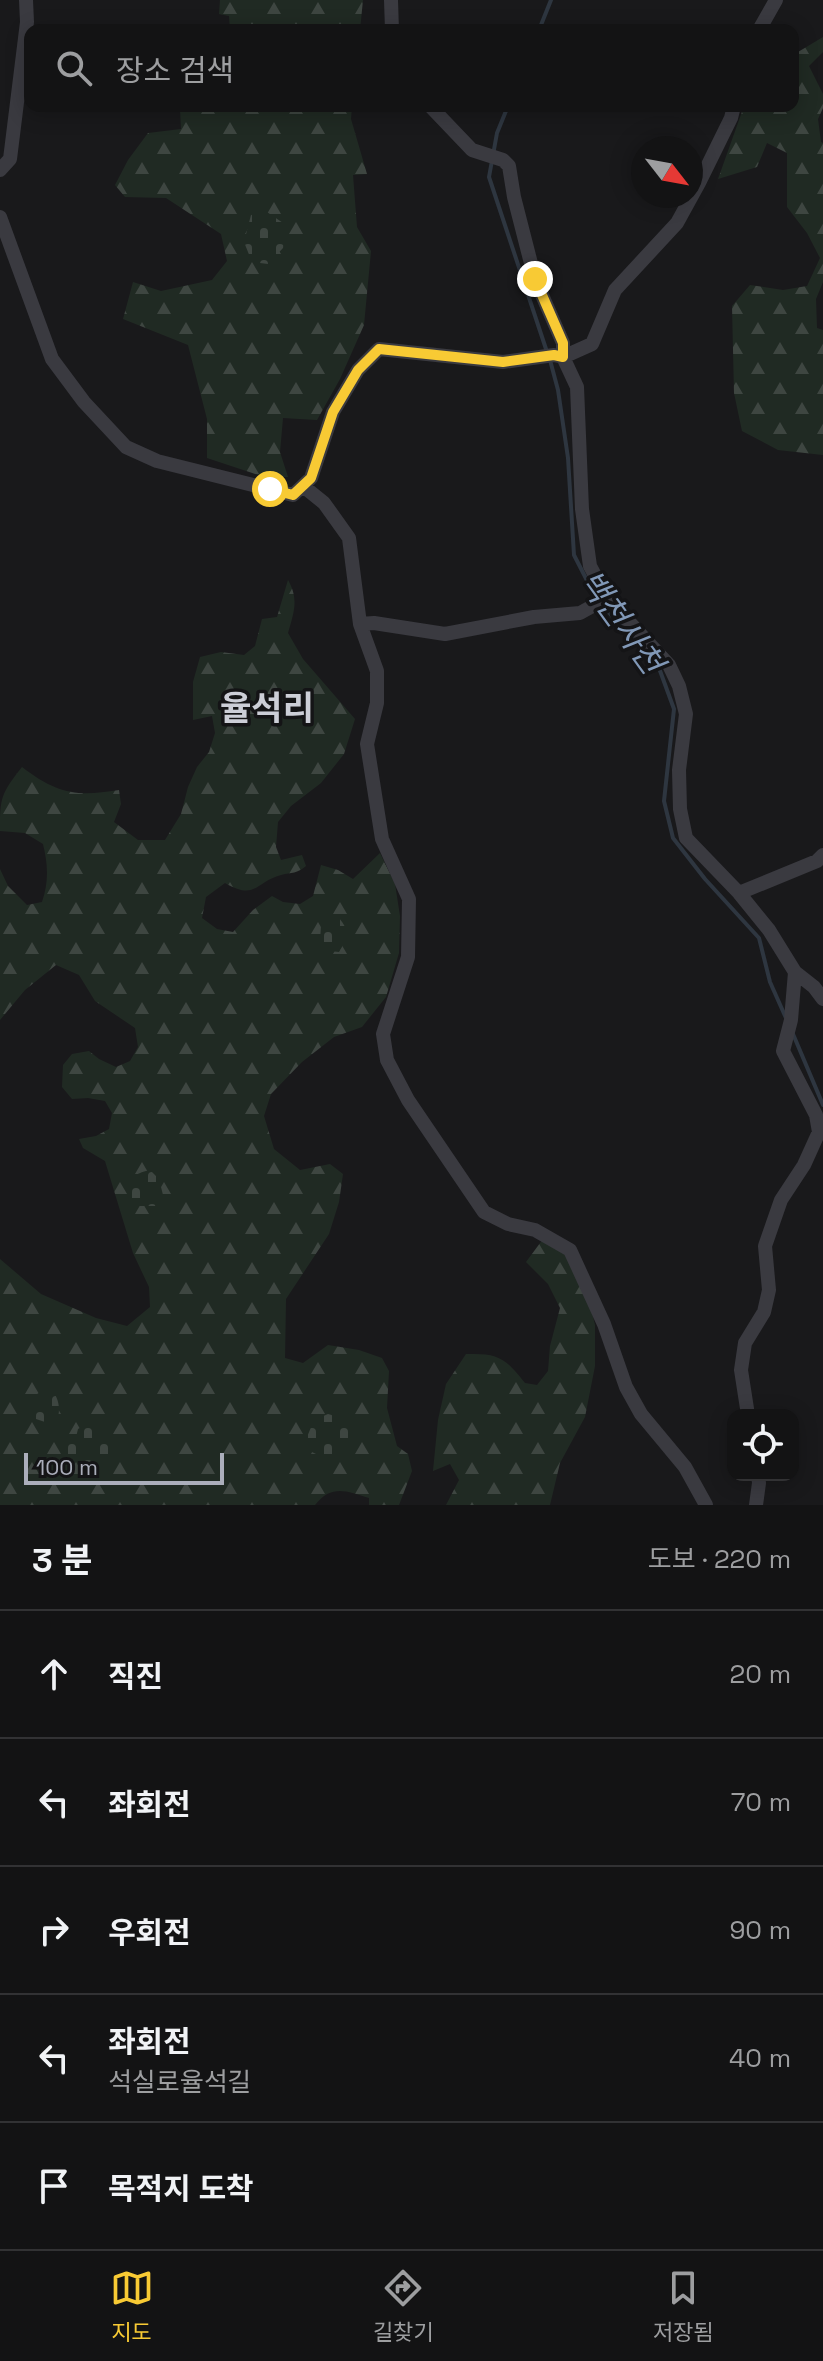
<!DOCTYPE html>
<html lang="ko">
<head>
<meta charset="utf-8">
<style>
	body { margin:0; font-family:"Space Grotesk","Noto Sans KR",sans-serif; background:#1c1c1d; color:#f1f3f6 }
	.controls { position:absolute; right:24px; bottom:24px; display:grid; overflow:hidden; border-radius:16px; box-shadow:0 4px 20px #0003 }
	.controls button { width:72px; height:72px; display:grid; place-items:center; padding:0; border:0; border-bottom:2px solid #323234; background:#131314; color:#f1f3f6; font:40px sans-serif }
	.compass { position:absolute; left:631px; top:136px; width:72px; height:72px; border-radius:50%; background:#131314; box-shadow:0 4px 20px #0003; rotate:121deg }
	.scale { position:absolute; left:24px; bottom:20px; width:200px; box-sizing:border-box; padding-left:8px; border:4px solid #abaebb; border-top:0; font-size:22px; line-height:28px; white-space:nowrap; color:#abaebb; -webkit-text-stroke:6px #141416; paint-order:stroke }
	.stop { position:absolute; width:24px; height:24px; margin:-18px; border:6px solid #f8ca34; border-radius:50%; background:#fff }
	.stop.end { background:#f8ca34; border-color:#fff; box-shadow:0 2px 8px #0008 }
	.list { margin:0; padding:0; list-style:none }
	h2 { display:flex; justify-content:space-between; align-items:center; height:104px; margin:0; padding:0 32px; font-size:34px }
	h2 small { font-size:26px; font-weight:400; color:#9d9ea0 }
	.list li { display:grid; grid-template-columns:52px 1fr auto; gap:24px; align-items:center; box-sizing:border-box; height:128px; padding:0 32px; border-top:2px solid #323234 }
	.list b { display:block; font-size:30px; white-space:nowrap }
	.list p { margin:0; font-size:26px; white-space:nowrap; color:#9d9ea0 }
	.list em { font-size:26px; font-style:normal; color:#9d9ea0 }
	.icon { flex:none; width:44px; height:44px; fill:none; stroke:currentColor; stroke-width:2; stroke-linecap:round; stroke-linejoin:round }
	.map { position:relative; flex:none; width:823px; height:1505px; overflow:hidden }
	.search { position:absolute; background:#131314; box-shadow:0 4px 20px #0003; left:24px; right:24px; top:24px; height:88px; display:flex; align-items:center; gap:20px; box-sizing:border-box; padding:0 28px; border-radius:16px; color:#9d9ea0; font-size:30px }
	.sheet { height:744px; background:#131314 }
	nav { display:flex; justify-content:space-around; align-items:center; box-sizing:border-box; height:112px; border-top:2px solid #323234; background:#131314; font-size:22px; color:#9d9ea0 }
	nav a { display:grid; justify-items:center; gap:4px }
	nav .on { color:#f8ca34 }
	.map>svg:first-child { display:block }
</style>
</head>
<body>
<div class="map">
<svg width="823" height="1505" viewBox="0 0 823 1505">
	<defs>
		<pattern id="forest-firs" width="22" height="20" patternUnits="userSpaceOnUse" patternTransform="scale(2)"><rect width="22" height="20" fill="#202a23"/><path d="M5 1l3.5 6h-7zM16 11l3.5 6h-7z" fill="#3e4641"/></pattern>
		<pattern id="cemetery-stones" width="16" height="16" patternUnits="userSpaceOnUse" patternTransform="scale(2)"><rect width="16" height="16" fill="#202a23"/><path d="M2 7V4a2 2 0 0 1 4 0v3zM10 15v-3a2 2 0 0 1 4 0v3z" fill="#3e4641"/></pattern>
	</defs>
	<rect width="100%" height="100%" fill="#19191b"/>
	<path fill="url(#forest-firs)" d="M220,0H363L360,30H230L229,16L219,14Z
		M823,37V52L809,66L823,94V108L818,119L821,142L823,143V282L816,299L817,328L823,330V455L778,450L742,431L734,393L732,306L750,285L783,290L807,286L820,258L807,233L787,207V153L767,143L757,167L718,179L744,106H793V55Z
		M249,106H352L351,119L367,174L353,175L357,227L371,251L364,325L340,379L317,420L283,418L280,452L288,477H264L207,458V419L188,345L123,319L133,282L161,291L212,280L227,261L221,234L166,198L125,197L115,185L128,160L148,133L181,129L180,109L246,110Z
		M288,580C299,599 294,612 288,633L303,659L355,719L344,754L321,783L291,806L278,822L276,847L281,860L302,855L306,866C297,874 292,872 281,875C255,882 256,901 225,883L206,897L202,918L217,929L233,932L253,910L272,896L283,902L300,904L313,896L321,865L338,870L353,879L380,853L395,884L400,916L399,953L386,997L362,1027L334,1037L302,1062L271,1094L264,1116L274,1149L300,1170L330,1164L343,1174L339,1202L329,1234L286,1299L285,1358L303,1363L328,1345L359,1350L382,1358L389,1371L387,1408L397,1446L408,1454L412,1471L399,1505H369V1498C347,1491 331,1484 315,1505H0V1259L41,1294L96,1318L127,1326L150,1307L149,1287L133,1253L105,1161L83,1148L79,1139L96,1136L109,1129L112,1113L105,1101L88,1098L72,1099L62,1087L63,1065L72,1054L89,1051L99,1059L116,1067L130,1061L138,1047L135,1028L95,1001L79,975L56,965L25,990L0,1020V869L8,886L27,905L42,902C49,882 48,864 43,844L25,833L0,831C0,797 1,794 22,767C57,794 77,797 119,790L121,804L114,822L138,840H165L181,814L188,787L197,767L209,752L215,733L212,716L193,720V682L200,657L221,652L244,655L255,646L262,619L277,617Z
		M546,1235L561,1247L584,1280L595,1325V1366L585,1417L560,1463L550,1505H446L459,1480L450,1464L433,1471L438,1420L446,1384L466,1354C499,1353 505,1358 525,1383L537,1385L548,1371L550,1346L560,1308L548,1284L526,1262Z"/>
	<path fill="url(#cemetery-stones)" d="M267,212L286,225L283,248L268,264L252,262L244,242L251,215Z
		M330,917L339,918C351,933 348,937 339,952L330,951L320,942L321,925Z
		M150,1170L159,1179L163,1195L155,1206H138L130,1199C129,1180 129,1175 150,1170Z
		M50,1387C57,1396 61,1405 58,1417L45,1422L36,1419L32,1412L37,1394Z
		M328,1414L346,1419L352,1434L347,1449L324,1458L310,1451L307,1437L314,1420Z
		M92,1421L106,1426C112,1439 110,1450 112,1464L103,1474L85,1469L77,1458L64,1455L60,1448L75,1441L78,1429Z"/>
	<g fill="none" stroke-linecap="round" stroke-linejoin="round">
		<path stroke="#2e3640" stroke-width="4" d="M539,30L551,0
			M508,106L497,133L489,177L547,352
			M550,360L558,390L568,458L574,555L597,600
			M603,606L659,668L674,709L664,801L673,838L705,879L759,938L770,982L786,1018
			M793,1034L823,1105"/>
		<path stroke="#3a3a40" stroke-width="14" d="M391,0L392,30
			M759,30L776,0
			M430,106L472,150L503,160L509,166L514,197L535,279L563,343V357L577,387L582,509L590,566L607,598L669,665L679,686L686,714L679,770L680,809L686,838L739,893L769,930L795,972L814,987L823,999
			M0,170L10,159L27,22L26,0
			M0,217L52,359L84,402L126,447L157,461L293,495L311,478L333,412L358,370L379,349L503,362L554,355L563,357
			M563,357L592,344L615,290L677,223L699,183L731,118L734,106
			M303,486L324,503L349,538L360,624L377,671V703L367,744L382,839L409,899L408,957L383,1034L387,1060L408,1100L484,1212L508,1224L535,1230L570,1250L604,1324L626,1387L641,1414L685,1467L706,1505
			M360,624L374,623L445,634L534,617L580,613L607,598
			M739,893L817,861L823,855
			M748,1415L741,1370L745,1343L764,1312L769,1290L765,1246L781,1200L804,1165L819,1132L816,1115L783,1051L791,1020L795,972
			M756,1505L759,1483L758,1475"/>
	</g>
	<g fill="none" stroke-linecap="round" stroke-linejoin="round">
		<path stroke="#f8ca34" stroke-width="10" d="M270,489L293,495L311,478L333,412L358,370L379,349L503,362L554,355L563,357V343L535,279"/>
	</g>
	<g text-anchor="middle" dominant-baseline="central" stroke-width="7" stroke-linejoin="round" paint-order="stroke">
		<g font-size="32" font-style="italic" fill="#8198b7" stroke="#141416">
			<text transform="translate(621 622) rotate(54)">백천사천</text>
		</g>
		<g font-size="34" font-weight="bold" fill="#ccced7" stroke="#141416">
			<text x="267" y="708">율석리</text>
		</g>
	</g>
</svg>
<div class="controls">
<button><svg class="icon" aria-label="locate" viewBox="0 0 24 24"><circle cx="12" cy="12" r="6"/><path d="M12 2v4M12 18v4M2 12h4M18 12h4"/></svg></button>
</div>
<svg class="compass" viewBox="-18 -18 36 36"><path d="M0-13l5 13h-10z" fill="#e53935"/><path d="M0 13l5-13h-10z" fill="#9d9ea0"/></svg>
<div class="scale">100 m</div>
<div class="stop" style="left:270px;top:489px"></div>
<div class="stop end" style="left:535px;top:279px"></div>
<div class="search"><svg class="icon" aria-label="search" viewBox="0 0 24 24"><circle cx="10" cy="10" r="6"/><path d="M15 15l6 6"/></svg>장소 검색</div>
</div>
<section class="sheet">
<h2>3 분<small>도보 · 220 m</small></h2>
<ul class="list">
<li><svg class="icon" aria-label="ahead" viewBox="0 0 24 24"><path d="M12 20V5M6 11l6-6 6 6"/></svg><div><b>직진</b></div><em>20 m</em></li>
<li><svg class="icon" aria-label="left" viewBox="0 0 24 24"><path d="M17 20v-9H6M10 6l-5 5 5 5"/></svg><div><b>좌회전</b></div><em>70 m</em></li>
<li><svg class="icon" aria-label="right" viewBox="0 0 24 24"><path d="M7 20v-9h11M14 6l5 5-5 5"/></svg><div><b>우회전</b></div><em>90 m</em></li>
<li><svg class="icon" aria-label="left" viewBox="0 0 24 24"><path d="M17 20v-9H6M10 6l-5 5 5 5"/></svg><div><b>좌회전</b><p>석실로율석길</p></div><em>40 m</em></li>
<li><svg class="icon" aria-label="arrive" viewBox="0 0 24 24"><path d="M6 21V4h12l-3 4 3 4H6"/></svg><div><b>목적지 도착</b></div></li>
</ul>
</section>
<nav>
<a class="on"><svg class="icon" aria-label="map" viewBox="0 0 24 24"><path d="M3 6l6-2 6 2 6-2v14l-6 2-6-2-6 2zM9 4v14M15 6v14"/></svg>지도</a>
<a><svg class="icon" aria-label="directions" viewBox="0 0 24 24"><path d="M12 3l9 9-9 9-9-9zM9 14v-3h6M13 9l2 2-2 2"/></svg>길찾기</a>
<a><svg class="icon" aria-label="saved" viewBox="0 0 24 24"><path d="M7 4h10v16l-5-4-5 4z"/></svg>저장됨</a>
</nav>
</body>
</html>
